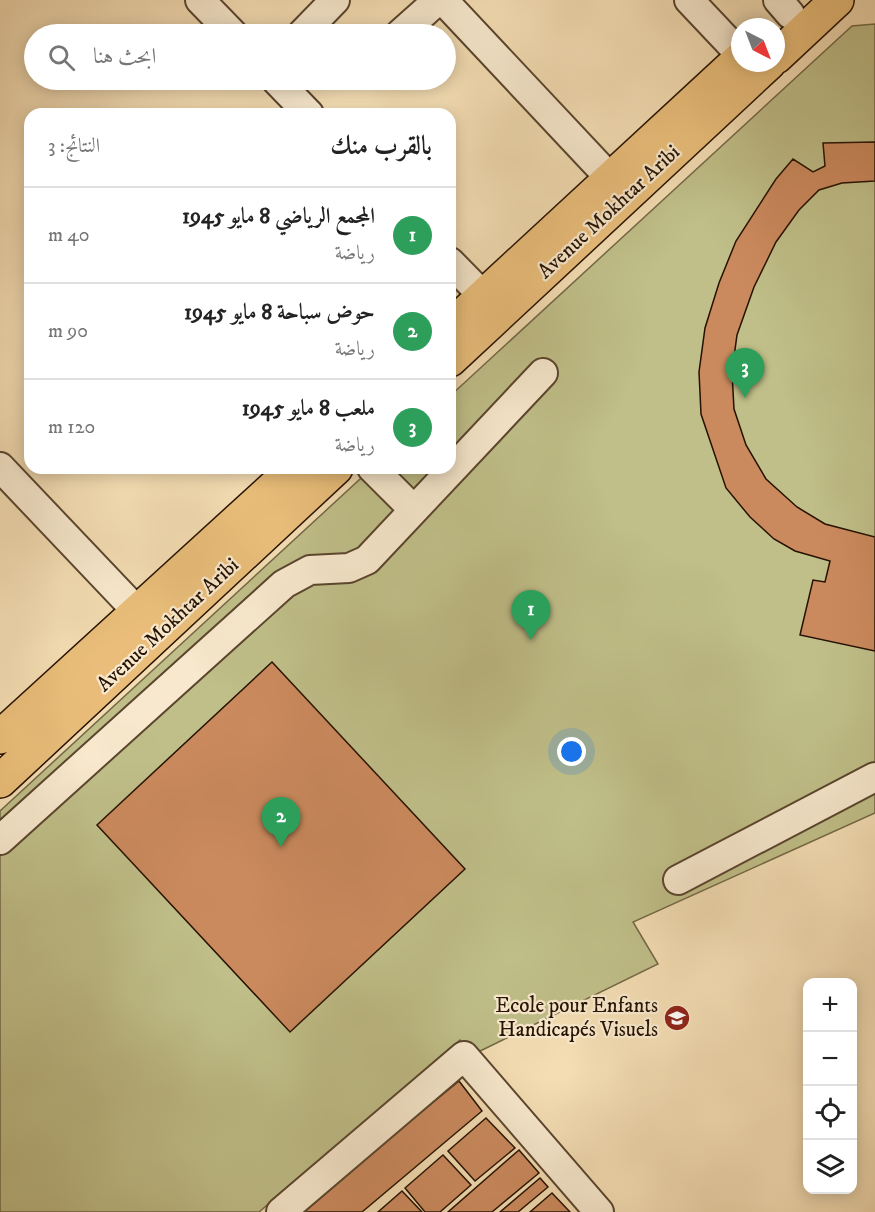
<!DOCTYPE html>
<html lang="ar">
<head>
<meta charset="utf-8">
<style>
	body { margin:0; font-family:"IM FELL DW Pica",Amiri,serif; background:#f2f2f2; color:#222; direction:rtl }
	.controls { position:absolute; right:18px; bottom:18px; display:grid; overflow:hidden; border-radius:12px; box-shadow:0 3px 15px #0003 }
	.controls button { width:54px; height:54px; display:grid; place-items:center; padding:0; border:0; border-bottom:2px solid #e0e0e0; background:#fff; color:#222; font:30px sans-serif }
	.compass { position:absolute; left:731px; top:18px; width:54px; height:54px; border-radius:50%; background:#fff; box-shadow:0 3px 15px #0003; rotate:138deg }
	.you { position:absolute; left:572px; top:752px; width:21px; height:21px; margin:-15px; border:4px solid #fff; border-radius:50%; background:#1a73e8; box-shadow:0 0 0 9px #1a73e833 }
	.badge { display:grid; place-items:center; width:39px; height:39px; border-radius:50%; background:#8f2418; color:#fff; font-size:20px; font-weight:700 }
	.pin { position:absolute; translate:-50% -50px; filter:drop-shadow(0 2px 3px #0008) }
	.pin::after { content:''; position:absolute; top:32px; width:21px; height:18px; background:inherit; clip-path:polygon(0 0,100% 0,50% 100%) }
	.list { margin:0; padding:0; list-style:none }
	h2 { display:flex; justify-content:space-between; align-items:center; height:78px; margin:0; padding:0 24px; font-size:26px }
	h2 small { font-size:20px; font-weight:400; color:#767676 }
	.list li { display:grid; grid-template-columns:39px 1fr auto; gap:18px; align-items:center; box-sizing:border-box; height:96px; padding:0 24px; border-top:2px solid #e0e0e0 }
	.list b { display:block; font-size:22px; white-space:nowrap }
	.list p { margin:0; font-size:20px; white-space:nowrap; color:#767676 }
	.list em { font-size:20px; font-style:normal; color:#767676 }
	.icon { flex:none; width:33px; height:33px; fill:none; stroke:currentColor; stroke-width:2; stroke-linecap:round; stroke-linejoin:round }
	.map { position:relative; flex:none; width:875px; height:1212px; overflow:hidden; direction:ltr }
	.search { position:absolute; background:#fff; box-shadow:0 3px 15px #0003; left:24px; top:24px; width:432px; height:66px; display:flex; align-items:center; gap:15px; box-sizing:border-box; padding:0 21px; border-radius:33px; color:#767676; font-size:22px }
	.panel { position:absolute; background:#fff; box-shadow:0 3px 15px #0003; left:24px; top:108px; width:432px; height:366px; border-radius:18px; direction:rtl }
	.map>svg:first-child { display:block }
</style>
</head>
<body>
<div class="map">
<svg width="875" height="1212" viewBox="0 0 875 1212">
	<rect width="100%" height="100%" fill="#f4ddb3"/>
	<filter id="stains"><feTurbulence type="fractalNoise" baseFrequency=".00333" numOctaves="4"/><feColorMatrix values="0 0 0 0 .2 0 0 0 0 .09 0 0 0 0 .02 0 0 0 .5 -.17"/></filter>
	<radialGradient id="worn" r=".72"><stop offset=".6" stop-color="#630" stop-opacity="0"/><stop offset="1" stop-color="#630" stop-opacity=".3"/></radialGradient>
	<path fill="#c0bf89" stroke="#736846" stroke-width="1.5" d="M875,24V813L633,922L658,964L474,1054L460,1040L259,1212H0V811L372,468H450V396L852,26Z"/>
	<path fill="#cb8a5e" stroke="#261202" stroke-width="1.5" d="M875,142V181L842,183L819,190L799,210L776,242L754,287L737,335L732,372L734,409L746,445L766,479L797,507L825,524L875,537V651L800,635L813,580L825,582L830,561L795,551L774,539L750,517L726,488L701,414L699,372L705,328L719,283L736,241L776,179L793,159L813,172L825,166L823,143Z
		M272,662L465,869L290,1032L97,825Z
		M459,1081L482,1111L362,1212H298Z
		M486,1118L515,1148L475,1181L448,1151Z
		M519,1150L539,1173L492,1212H448Z
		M443,1155L471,1185L440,1212H425L405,1188Z
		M540,1178L548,1187L518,1212H500Z
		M402,1191L422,1212H378Z
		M552,1193L570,1212H530Z"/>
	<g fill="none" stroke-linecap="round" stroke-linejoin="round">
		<g stroke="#5a452e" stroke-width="32">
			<path id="minor" d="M200,0L233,34
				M443,0L626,195
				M689,0L740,54
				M778,0L790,14
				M302,34L335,0
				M400,34L438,0
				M276,80L309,114
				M450,262L499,312
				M0,467L152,627
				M372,468L414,510
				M0,840L284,584L310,570L349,568L367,560L543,373
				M678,880L875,777
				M281,1212L464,1056L599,1212"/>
		</g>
		<g stroke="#261202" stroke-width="36">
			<path id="major" d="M776,57L837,0
				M450,327L740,59
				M450,360L769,63
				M0,737L295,468
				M0,781L336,468"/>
		</g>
		<use href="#minor" stroke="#f8e9ce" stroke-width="28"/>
		<use href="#major" stroke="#eabe7a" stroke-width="33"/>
	</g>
	<defs>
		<g id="school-disc" transform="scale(1.35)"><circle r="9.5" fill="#8f2418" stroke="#f8e9ce"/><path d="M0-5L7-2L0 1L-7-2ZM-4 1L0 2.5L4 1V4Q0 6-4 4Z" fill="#fff"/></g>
	</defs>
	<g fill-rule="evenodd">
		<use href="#school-disc" x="677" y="1018"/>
	</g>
	<g text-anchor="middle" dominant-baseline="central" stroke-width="4.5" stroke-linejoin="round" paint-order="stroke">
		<g font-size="21" fill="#261202" stroke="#f8e9ce">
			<text transform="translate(609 212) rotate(-43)">Avenue Mokhtar Aribi</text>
			<text transform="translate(168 625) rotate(-43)">Avenue Mokhtar Aribi</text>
		</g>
		<g font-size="21" fill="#261202" stroke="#f8e9ce" text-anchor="end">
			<text x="658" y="1006">Ecole pour Enfants<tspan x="658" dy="24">Handicapés Visuels</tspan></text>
		</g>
	</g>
	<rect width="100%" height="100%" filter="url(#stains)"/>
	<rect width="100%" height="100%" fill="url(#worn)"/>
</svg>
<div class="controls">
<button>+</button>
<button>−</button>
<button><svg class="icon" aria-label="locate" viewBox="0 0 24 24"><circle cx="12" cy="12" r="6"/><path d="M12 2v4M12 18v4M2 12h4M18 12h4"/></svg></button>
<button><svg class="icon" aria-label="layers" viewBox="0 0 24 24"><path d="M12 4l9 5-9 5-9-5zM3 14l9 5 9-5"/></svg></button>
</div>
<svg class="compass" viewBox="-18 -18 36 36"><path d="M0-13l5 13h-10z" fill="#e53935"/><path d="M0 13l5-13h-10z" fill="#767676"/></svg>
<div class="you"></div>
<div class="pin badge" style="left:531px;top:640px;background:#2e9e5b">1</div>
<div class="pin badge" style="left:281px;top:847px;background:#2e9e5b">2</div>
<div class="pin badge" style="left:745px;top:398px;background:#2e9e5b">3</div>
<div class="search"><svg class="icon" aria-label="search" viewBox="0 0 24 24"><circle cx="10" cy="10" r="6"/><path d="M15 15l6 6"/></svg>ابحث هنا</div>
<section class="panel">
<h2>بالقرب منك<small>النتائج: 3</small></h2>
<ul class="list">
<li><span class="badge" style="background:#2e9e5b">1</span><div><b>المجمع الرياضي 8 مايو 1945</b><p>رياضة</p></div><em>40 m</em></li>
<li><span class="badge" style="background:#2e9e5b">2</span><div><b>حوض سباحة 8 مايو 1945</b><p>رياضة</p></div><em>90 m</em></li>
<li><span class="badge" style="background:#2e9e5b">3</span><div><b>ملعب 8 مايو 1945</b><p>رياضة</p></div><em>120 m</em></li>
</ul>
</section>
</div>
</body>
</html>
